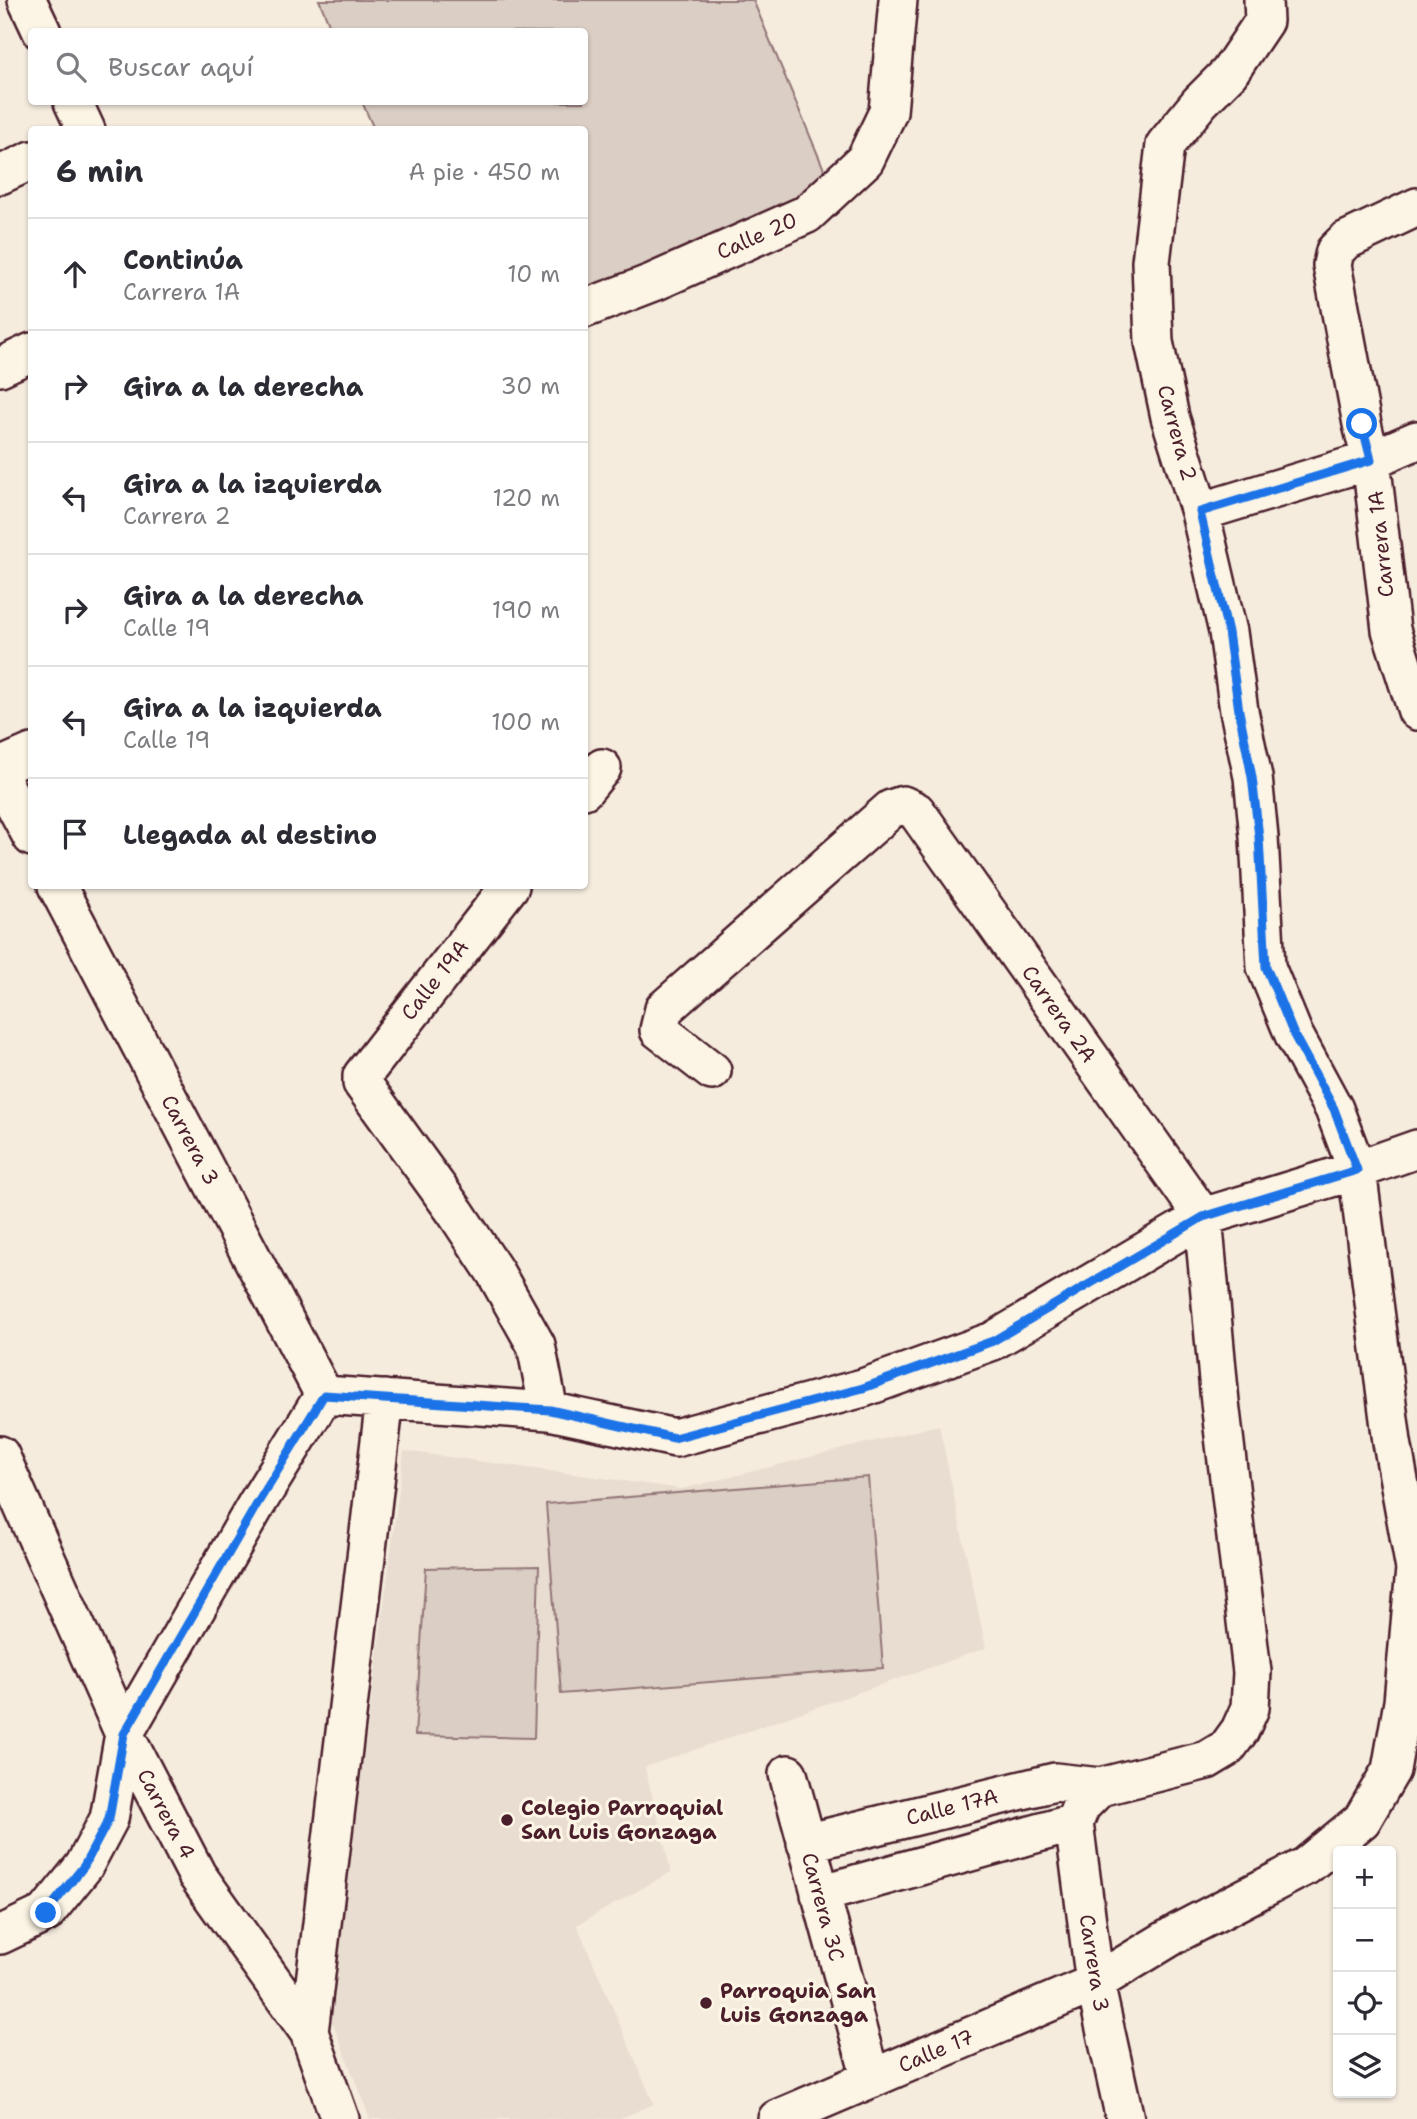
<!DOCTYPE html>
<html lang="es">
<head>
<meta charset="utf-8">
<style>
	body { margin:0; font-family:"Shantell Sans",sans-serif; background:#f2f2f3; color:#2b2b33 }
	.controls { position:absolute; right:21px; bottom:21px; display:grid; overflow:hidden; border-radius:7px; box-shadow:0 2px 5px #0004 }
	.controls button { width:63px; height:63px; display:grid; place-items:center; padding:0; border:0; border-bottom:2px solid #e1e1e2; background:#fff; color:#2b2b33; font:35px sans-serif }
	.stop { position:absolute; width:21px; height:21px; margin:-16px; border:5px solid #1a73e8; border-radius:50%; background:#fff }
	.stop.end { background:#1a73e8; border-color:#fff; box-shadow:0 2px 7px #0008 }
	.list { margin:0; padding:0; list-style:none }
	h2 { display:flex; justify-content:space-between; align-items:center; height:91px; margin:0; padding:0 28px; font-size:30px }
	h2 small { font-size:23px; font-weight:400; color:#7c7c81 }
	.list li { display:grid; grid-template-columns:46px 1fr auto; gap:21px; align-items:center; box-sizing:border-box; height:112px; padding:0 28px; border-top:2px solid #e1e1e2 }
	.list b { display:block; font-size:26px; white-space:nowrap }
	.list p { margin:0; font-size:23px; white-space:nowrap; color:#7c7c81 }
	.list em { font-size:23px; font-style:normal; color:#7c7c81 }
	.icon { flex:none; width:38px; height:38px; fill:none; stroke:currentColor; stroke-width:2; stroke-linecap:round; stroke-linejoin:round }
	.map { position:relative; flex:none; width:1417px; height:2119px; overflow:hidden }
	.search { position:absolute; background:#fff; box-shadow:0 2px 5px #0004; left:28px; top:28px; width:560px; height:77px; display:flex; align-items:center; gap:18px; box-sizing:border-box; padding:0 24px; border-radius:7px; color:#7c7c81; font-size:26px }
	.panel { position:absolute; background:#fff; box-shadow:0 2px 5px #0004; left:28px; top:126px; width:560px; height:763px; border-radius:7px }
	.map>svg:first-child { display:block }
</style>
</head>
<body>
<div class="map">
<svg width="1417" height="2119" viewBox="0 0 1417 2119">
	<rect width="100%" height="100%" fill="#f5ecde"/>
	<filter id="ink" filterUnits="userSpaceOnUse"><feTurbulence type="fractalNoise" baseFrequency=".0143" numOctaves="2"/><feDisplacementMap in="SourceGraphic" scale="14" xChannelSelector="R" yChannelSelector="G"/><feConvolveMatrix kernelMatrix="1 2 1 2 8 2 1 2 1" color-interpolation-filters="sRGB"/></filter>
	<g filter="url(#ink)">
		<path fill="#e8ddd0" d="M939,1425L986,1648L645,1767L671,1872L577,1925L654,2104L619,2119H370L330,2016L404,1451L682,1489Z"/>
		<path fill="#dbcec4" stroke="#927678" stroke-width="2" d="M319,0H753L831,186L585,290L584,130L374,129L362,102H584V32L332,31Z
			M868,1477L883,1668L561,1694L546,1504Z
			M539,1566L534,1738L415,1735L426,1568Z"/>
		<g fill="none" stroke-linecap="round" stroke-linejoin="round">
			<g stroke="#4a1f2b" stroke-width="42">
				<path id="street" d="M27,0L42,32
					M73,102L86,130
					M0,175L32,160
					M1417,207L1345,241L1335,251L1332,265L1362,424L1371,460L1391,630L1417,711
					M584,309L654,282L807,214L865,160L888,112L898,0
					M0,367L32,352
					M1200,512L1371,460L1417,440
					M0,767L32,753
					M0,777L32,837
					M584,790L602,768
					M57,886L324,1395
					M510,886L362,1076V1083L456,1213L495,1272L536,1345L549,1411
					M712,1071L659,1030L664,1009L891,809L903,805L916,811L1203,1217L1220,1402L1252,1672L1250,1708L1240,1730L1227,1748L1207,1760L1100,1787L1081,1806L1074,1823L1095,1983L1125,2119
					M324,1395L549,1411L675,1438L863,1388L993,1341L1203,1217L1357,1170L1417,1149
					M0,1455L124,1734L197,1875L309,2032L340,2119
					M788,1774L871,2079
					M806,1843L1055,1782L1100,1787
					M820,1894L1074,1823
					M0,1935L46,1913L84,1866L109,1819L124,1734L256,1505L324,1395
					M309,2032L385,1399
					M777,2119L1095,1983L1179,1932L1306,1866L1362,1820L1391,1770L1403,1702L1415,1569L1392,1442L1357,1170L1334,1109L1294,1035L1266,967L1259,837L1253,777L1239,711L1228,632L1200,512L1170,417L1154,342L1151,262L1165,145L1200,102L1229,73L1264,21L1263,0"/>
			</g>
			<use href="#street" stroke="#fcf5e5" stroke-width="37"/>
		</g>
	</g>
	<g fill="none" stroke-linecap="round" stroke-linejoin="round" filter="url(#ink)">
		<path stroke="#1a73e8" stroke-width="9" d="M46,1913L84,1866L109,1819L124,1734L257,1504L324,1395L550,1410L674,1438L863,1388L993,1341L1203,1217L1357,1170L1334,1109L1294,1035L1266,967L1259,837L1252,777L1239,711L1228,632L1200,512L1371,460L1362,424"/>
	</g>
	<g fill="#4a1f2b" stroke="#fcf5e5" stroke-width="2.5">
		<circle cx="507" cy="1820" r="7"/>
		<circle cx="706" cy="2003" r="7"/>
	</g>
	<g text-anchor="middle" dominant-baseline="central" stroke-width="6" stroke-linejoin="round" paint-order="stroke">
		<g font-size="21" fill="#4a1f2b" stroke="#fcf5e5">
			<text transform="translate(757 236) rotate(-24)">Calle 20</text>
			<text transform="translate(1177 433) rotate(75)">Carrera 2</text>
			<text transform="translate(1381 544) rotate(-96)">Carrera 1A</text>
			<text transform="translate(435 980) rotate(-52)">Calle 19A</text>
			<text transform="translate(1059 1014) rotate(55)">Carrera 2A</text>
			<text transform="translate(190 1140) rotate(62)">Carrera 3</text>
			<text transform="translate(952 1807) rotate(-14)">Calle 17A</text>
			<text transform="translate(166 1814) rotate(62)">Carrera 4</text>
			<text transform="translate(823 1907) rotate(75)">Carrera 3C</text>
			<text transform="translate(1094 1963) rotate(81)">Carrera 3</text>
			<text transform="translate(936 2051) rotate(-23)">Calle 17</text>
		</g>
		<g font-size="21" font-weight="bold" fill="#4a1f2b" stroke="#fcf5e5" text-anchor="start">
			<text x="521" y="1808">Colegio Parroquial<tspan x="521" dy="24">San Luis Gonzaga</tspan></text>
			<text x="720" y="1991">Parroquia San<tspan x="720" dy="24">Luis Gonzaga</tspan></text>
		</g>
	</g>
</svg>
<div class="controls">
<button>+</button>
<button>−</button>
<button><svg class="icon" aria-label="locate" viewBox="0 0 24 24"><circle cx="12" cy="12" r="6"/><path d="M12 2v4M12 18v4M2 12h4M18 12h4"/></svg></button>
<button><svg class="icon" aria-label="layers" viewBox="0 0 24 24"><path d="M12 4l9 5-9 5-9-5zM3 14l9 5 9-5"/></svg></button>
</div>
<div class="stop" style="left:1362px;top:424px"></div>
<div class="stop end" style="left:46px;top:1913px"></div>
<div class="search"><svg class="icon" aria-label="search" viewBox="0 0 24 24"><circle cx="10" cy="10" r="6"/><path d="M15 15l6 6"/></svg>Buscar aquí</div>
<section class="panel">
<h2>6 min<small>A pie · 450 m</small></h2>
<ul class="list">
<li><svg class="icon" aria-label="ahead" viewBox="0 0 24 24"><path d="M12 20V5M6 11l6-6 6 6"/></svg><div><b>Continúa</b><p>Carrera 1A</p></div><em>10 m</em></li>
<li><svg class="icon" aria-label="right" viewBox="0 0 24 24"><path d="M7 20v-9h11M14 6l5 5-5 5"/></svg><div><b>Gira a la derecha</b></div><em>30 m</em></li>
<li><svg class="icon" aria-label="left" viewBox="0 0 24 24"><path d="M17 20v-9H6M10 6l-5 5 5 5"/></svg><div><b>Gira a la izquierda</b><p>Carrera 2</p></div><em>120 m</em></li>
<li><svg class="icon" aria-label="right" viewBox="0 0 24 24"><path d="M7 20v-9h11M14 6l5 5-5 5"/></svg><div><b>Gira a la derecha</b><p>Calle 19</p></div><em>190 m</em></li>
<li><svg class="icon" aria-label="left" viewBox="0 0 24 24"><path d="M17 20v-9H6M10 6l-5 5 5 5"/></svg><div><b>Gira a la izquierda</b><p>Calle 19</p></div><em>100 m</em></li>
<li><svg class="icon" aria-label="arrive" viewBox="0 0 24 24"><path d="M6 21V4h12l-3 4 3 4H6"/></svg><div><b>Llegada al destino</b></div></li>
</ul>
</section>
</div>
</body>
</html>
